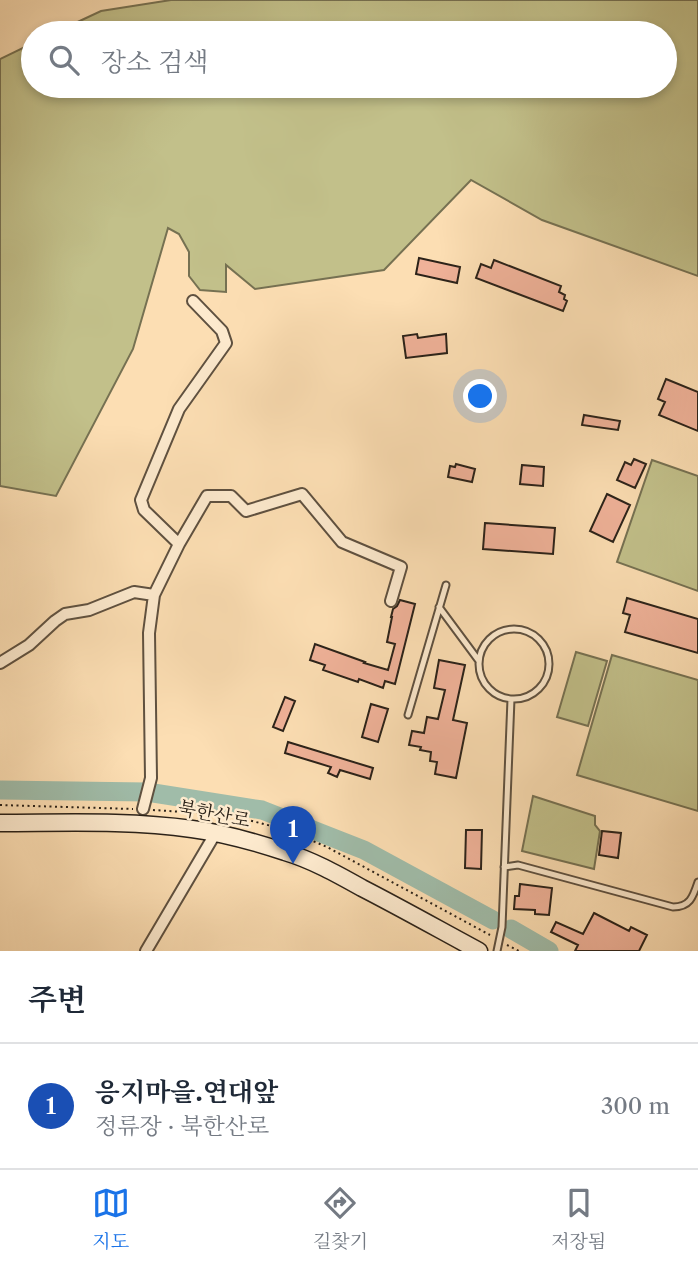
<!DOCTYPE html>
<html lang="ko">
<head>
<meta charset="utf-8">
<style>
	body { margin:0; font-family:"Libre Caslon Text","Noto Serif KR",serif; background:#f6f6f7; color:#1f2937 }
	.you { position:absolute; left:481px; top:397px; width:24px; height:24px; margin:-18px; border:5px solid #fff; border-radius:50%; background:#1a73e8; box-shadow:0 0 0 10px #1a73e833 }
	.badge { display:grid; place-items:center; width:46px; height:46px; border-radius:50%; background:#1a73e8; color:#fff; font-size:23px; font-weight:700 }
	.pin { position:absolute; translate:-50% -58px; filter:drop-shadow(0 2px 4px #0008) }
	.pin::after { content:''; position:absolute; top:37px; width:24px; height:21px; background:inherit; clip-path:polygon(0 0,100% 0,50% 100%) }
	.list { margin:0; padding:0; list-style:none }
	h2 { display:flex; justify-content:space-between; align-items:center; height:91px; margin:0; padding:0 28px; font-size:30px }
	h2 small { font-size:23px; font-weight:400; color:#747a83 }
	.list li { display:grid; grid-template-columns:46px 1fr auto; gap:21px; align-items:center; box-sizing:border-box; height:126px; padding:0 28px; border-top:2px solid #e0e1e3 }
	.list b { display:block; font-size:26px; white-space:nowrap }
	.list p { margin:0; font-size:23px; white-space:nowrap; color:#747a83 }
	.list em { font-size:23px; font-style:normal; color:#747a83 }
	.icon { flex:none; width:38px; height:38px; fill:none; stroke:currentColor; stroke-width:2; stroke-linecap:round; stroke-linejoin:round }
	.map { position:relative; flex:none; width:698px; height:951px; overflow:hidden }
	.search { position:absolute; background:#fff; box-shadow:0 4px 10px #0003; left:21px; right:21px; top:21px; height:77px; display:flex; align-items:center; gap:18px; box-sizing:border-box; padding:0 24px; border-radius:38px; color:#747a83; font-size:26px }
	.sheet { height:217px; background:#fff }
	nav { display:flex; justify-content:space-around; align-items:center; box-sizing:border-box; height:98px; border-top:2px solid #e0e1e3; background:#fff; font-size:19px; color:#747a83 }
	nav a { display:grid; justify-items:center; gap:4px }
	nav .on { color:#1a73e8 }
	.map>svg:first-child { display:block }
</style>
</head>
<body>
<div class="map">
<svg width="698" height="951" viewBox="0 0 698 951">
	<rect width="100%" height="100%" fill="#fcdeb3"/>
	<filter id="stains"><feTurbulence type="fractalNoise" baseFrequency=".00286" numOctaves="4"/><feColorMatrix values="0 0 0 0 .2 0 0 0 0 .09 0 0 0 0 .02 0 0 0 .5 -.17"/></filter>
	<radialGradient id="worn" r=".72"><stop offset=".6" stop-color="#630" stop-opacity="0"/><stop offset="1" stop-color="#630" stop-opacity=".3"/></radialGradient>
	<path fill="#c2c08a" stroke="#767152" stroke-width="2" d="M171,0H698V276L542,220L471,180L384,270L255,289L226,265V292L200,290L189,276V252L179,234L168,228L133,349L56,496L0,486V59L33,43V86H665V33H54L101,11Z
		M652,460L698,476V591L617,562Z
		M576,652L607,661L588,726L557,717Z
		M612,655L698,680V811L577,775Z
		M533,796L595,816V825L600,831L594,869L522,851Z"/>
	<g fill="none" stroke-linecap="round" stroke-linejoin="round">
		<path stroke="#a0bca9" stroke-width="19" d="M0,790L147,792L262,810L364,850L493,920
			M511,929L549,951"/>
	</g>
	<path fill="#f0b299" stroke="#2b2219" stroke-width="2" d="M419,258L460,267L457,283L416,274Z
		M494,260L561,286L559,292L565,295L564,299L567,301L563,311L476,278L481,264L491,268Z
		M417,334L418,338L446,334L447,353L406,358L403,336Z
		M666,379L698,392V431L659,415L665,402L658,399Z
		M584,415L620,421L618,430L582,425Z
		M634,459L646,464L635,488L617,480L625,462L631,465Z
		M456,464L475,469L472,482L448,477L450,466L455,467Z
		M522,465L544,467L543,486L520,484Z
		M607,494L630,505L613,542L590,531Z
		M485,523L555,528L553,554L483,549Z
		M627,598L698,619V653L625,632L630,615L623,613Z
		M400,600L415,604L395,684L385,681L383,688L359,679L358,682L323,670L325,665L310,660L315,644L365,662L364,663L388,670L395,644L387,642L392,617H391L393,609L397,606Z
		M439,660L465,665L453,720L467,723L456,778L435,774L437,762L430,761L431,752L420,750L421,747L409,745L412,731L424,733L427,717L438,719L445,690L434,688Z
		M285,697L295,701L283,731L273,727Z
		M371,704L388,709L378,742L362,737Z
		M288,742L373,768L370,779L340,770L337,777L328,773L331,767L285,753Z
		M466,830H482L481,869L465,868Z
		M602,831L621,833L618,858L599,855Z
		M520,884L552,888L549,915L535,914V910L514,909L515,896H519Z
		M594,913L629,931L631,927L647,935L639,951H575L578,945L551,932L556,922L583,934Z"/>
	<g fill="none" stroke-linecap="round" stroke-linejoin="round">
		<g stroke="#5f5140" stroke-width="9">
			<path id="lane" d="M439,607L479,661
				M479 664a35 35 0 1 1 70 0a35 35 0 1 1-70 0Z
				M408,715L446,585
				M504,867L518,865L673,907C690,907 693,897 698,882
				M497,951L502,927L511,699"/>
		</g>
		<g stroke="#5f5140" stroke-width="14">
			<path id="street" d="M179,544L207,496H231L246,511L302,494L342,542L401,567L391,601
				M154,595L179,544L144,510L141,500L179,409L226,343L222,331L193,301
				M0,663L29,645L55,621L65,614L89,610L134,592L154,595L149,633L151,778L143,809
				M146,951L215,834"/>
		</g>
		<g stroke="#2b2219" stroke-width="19">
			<path id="secondary" d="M0,823C64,823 128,820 192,829C223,833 255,842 285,852C312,860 337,874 362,888C401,908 440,930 479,951"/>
		</g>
		<path stroke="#2b2219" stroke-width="2" stroke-dasharray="2 3.5" stroke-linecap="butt" d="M0,805L133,809
			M153,810L229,815L287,830L327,847L490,935
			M507,945L519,951"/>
		<use href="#lane" stroke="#fdeace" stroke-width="5"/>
		<use href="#street" stroke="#fdeace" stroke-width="10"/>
		<use href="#secondary" stroke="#fdeace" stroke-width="16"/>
	</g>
	<g text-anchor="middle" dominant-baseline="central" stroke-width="5" stroke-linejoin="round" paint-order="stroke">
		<g font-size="19" fill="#2b2219" stroke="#fdeace">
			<text transform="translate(214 814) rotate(11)">북한산로</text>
		</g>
	</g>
	<rect width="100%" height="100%" filter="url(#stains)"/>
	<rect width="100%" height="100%" fill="url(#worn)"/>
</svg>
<div class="you"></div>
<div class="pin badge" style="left:293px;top:864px;background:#1a4fb4">1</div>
<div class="search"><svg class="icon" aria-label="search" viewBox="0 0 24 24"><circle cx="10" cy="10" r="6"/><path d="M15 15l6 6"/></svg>장소 검색</div>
</div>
<section class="sheet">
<h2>주변<small></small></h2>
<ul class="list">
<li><span class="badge" style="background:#1a4fb4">1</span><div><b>응지마을.연대앞</b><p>정류장 · 북한산로</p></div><em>300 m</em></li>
</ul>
</section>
<nav>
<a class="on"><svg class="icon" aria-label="map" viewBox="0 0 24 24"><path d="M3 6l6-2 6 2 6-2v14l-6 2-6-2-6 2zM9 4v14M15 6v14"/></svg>지도</a>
<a><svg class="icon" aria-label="directions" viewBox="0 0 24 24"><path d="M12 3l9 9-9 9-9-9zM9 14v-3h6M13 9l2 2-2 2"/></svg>길찾기</a>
<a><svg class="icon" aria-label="saved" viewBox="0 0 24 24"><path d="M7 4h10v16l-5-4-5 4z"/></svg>저장됨</a>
</nav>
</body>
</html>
